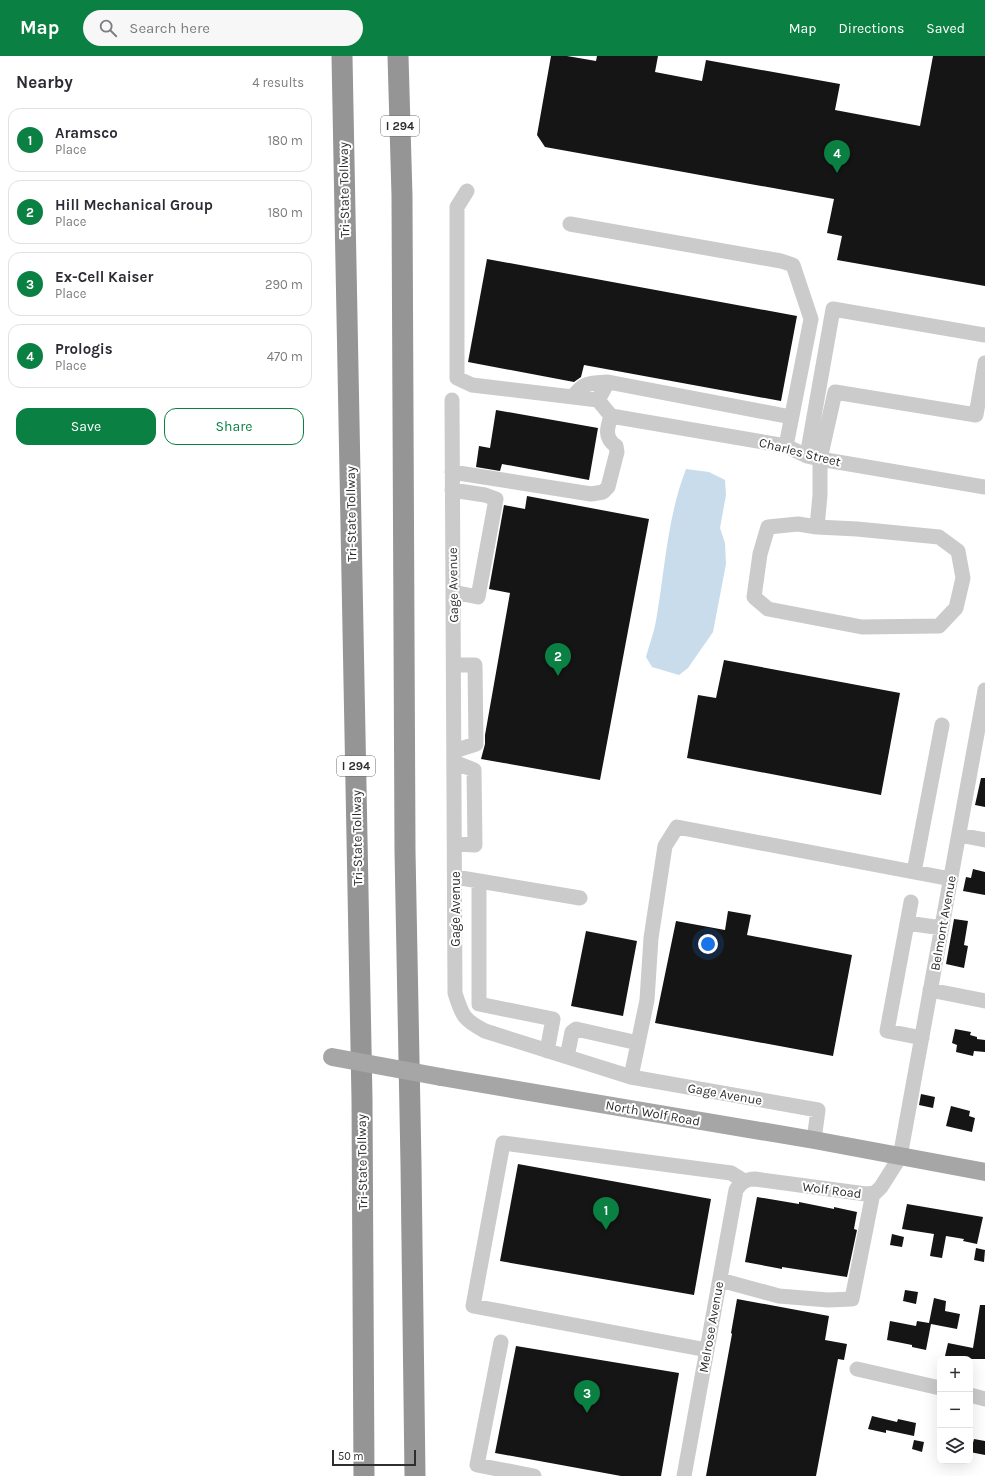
<!DOCTYPE html>
<html lang="en">
<head>
<meta charset="utf-8">
<style>
	body { margin:0; font-family:Karla,sans-serif; background:#f7f7f7; color:#2b2b33 }
	.controls { position:absolute; right:12px; bottom:12px; display:grid; overflow:hidden; border-radius:8px; box-shadow:0 4px 16px #0002 }
	.controls button { width:36px; height:36px; display:grid; place-items:center; padding:0; border:0; border-bottom:1px solid #e1e1e2; background:#fff; color:#2b2b33; font:20px sans-serif }
	.scale { position:absolute; left:12px; bottom:10px; width:84px; box-sizing:border-box; padding-left:4px; border:2px solid #2e2e2e; border-top:0; font-size:11px; line-height:14px; white-space:nowrap; color:#2e2e2e; -webkit-text-stroke:3px #fff; paint-order:stroke }
	.you { position:absolute; left:388px; top:888px; width:14px; height:14px; margin:-10px; border:3px solid #fff; border-radius:50%; background:#1a73e8; box-shadow:0 0 0 6px #1a73e833 }
	.badge { display:grid; place-items:center; width:26px; height:26px; border-radius:50%; background:#0b8043; color:#fff; font-size:13px; font-weight:700 }
	.pin { position:absolute; translate:-50% -33px; filter:drop-shadow(0 1px 2px #0008) }
	.pin::after { content:''; position:absolute; top:21px; width:14px; height:12px; background:inherit; clip-path:polygon(0 0,100% 0,50% 100%) }
	.list { margin:0; padding:0; list-style:none }
	h2 { display:flex; justify-content:space-between; align-items:center; height:52px; margin:0; padding:0 16px; font-size:17px }
	h2 small { font-size:13px; font-weight:400; color:#7c7c81 }
	.list li { display:grid; grid-template-columns:26px 1fr auto; gap:12px; align-items:center; box-sizing:border-box; height:64px; margin:0 8px 8px; padding:0 8px; border:1px solid #e1e1e2; border-radius:12px }
	.list b { display:block; font-size:15px; white-space:nowrap }
	.list p { margin:0; font-size:13px; white-space:nowrap; color:#7c7c81 }
	.list em { font-size:13px; font-style:normal; color:#7c7c81 }
	.actions { display:flex; gap:8px; padding:12px 16px }
	.actions a { flex:1; padding:9px 0; border:1px solid #0b8043; border-radius:12px; text-align:center; font-size:14px; color:#0b8043 }
	.actions .main { background:#0b8043; color:#fff }
	.icon { flex:none; width:22px; height:22px; fill:none; stroke:currentColor; stroke-width:2; stroke-linecap:round; stroke-linejoin:round }
	.map { position:relative; flex:none; width:665px; height:1420px; overflow:hidden }
	header { display:flex; align-items:center; gap:24px; box-sizing:border-box; height:56px; padding:0 20px; background:#0b8043; color:#fff }
	header strong { font-size:19px }
	nav { display:flex; gap:22px; margin-inline-start:auto; font-size:14px }
	.search { width:280px; height:36px; background:#f7f7f7; display:flex; align-items:center; gap:10px; box-sizing:border-box; padding:0 14px; border-radius:22px; color:#7c7c81; font-size:15px }
	main { display:flex }
	aside { flex:1; background:#fff }
	.map>svg:first-child { display:block }
</style>
</head>
<body>
<header>
<strong>Map</strong>
<div class="search"><svg class="icon" aria-label="search" viewBox="0 0 24 24"><circle cx="10" cy="10" r="6"/><path d="M15 15l6 6"/></svg>Search here</div>
<nav><a>Map</a><a>Directions</a><a>Saved</a></nav>
</header>
<main>
<aside>
<h2>Nearby<small>4 results</small></h2>
<ul class="list">
<li><span class="badge">1</span><div><b>Aramsco</b><p>Place</p></div><em>180 m</em></li>
<li><span class="badge">2</span><div><b>Hill Mechanical Group</b><p>Place</p></div><em>180 m</em></li>
<li><span class="badge">3</span><div><b>Ex-Cell Kaiser</b><p>Place</p></div><em>290 m</em></li>
<li><span class="badge">4</span><div><b>Prologis</b><p>Place</p></div><em>470 m</em></li>
</ul>
<div class="actions"><a class="main">Save</a><a>Share</a></div>
</aside>
<div class="map">
<svg width="665" height="1420" viewBox="0 0 665 1420">
	<rect width="100%" height="100%" fill="#fff"/>
	<path fill="#c8dcec" d="M366,413L389,416L405,424L406,439L400,472L405,487L406,508L393,576L368,612L359,619L332,611L326,601C329,589 334,577 336,565C345,514 347,462 366,413Z"/>
	<path fill="#151515" d="M231,0H247L276,5L277,0H338L335,16L382,25L386,4L520,28L515,54L600,70L613,0H665V230L517,204L522,180L507,177L514,143L225,91L217,79Z
		M167,203L477,260L461,345L264,309L261,321L254,326L148,306Z
		M176,354L278,372L269,424L182,408L180,415L156,411L159,390L170,392Z
		M207,440L329,463L280,724L161,703L165,688V679L190,537L169,533L184,449L205,453Z
		M404,604L580,637L561,739L367,702L378,639L396,642Z
		M661,722H665V751L655,749Z
		M653,813L665,816V839L643,835L646,821L651,822Z
		M408,855L431,859L427,879L532,899L513,1000L335,967L356,865L405,874Z
		M634,863L648,865L644,889L648,890L644,912L626,908Z
		M266,875L317,885L303,960L251,950Z
		M635,973L651,976L650,979L657,981V983L665,984V996L654,995L653,1000L636,996L637,989L632,987Z
		M601,1038L615,1041L613,1052L599,1049Z
		M631,1050L650,1055L649,1060L655,1062L652,1076L626,1070Z
		M198,1108L391,1143L374,1239L180,1205Z
		M437,1141L479,1148V1146L514,1153V1151L537,1156L534,1173L537,1174L527,1221L462,1211V1213L425,1206Z
		M587,1148L663,1161L657,1188L643,1185L644,1183L626,1180L622,1202L610,1200L614,1178L582,1173Z
		M572,1178L584,1181L582,1191L570,1189Z
		M656,1192L665,1194L664,1206L654,1204Z
		M585,1234L598,1236L596,1248L583,1245Z
		M614,1242L626,1245L625,1255L640,1258L637,1273L611,1268L606,1294L592,1291V1289L567,1284L570,1265L596,1270L597,1265L609,1267Z
		M417,1243L509,1260L505,1284L527,1288L524,1304L518,1303L496,1420H386L412,1278L411,1277Z
		M660,1249H665V1303H640L625,1300L628,1287L653,1292Z
		M196,1290L359,1317L341,1420H301L175,1397Z
		M552,1360L577,1366L578,1363L596,1367L594,1380L566,1374V1377L548,1373Z
		M654,1383L665,1385V1399L650,1396V1387H653Z
		M594,1384L604,1386L602,1396L592,1393Z"/>
	<g fill="none" stroke-linecap="round" stroke-linejoin="round">
		<path stroke="#cbcbcb" stroke-width="15" d="M147,135L137,151V322L152,329L278,344
			M250,168L461,205L473,209L491,263L466,390
			M253,341C263,326 271,327 288,326
			M132,344L135,937C142,960 144,964 165,975L311,1021L498,1054L494,1084
			M278,344L291,360L466,390L487,400L500,403L665,431
			M278,344L288,326L471,361
			M487,400L513,253L665,279
			M132,416L271,438L283,436L288,431L297,396L296,390C284,382 287,372 291,360
			M132,434L165,439L176,443L158,541L133,536
			M497,471L478,468L448,471L440,498L434,541L448,553L542,571L619,570L636,552L643,522L638,495L619,481L537,473L497,471L500,439V403L515,336L656,359L665,307
			M134,609H155L156,688L134,695
			M134,706L154,714L155,789L135,788
			M639,779L665,784
			M594,816L622,669
			M135,821L159,825V948L233,963L227,995
			M159,825L260,842
			M591,846L567,975L602,982
			M587,867L622,872
			M610,934L665,945
			M247,1001L252,976L256,973L318,987
			M311,1021L327,944L331,882L345,790L357,771L631,823
			M400,1224L459,1240L508,1244L532,1243L553,1137
			M181,1286L157,1409L214,1420
			M387,1294L153,1250L183,1087L411,1117L424,1125
			M537,1313L620,1332
			M650,1339L665,1343
			M364,1420L416,1134C421,1126 426,1123 435,1123L546,1138L555,1137L561,1131L580,1101L665,634"/>
		<path stroke="#a6a6a6" stroke-width="18" d="M121,1021L494,1084L665,1116"/>
		<path stroke="#959595" stroke-width="21" d="M22,0L42,1043L44,1420
			M78,0L82,140L85,795L91,1108L95,1420"/>
		<path stroke="#a6a6a6" stroke-width="18" d="M12,1001L121,1021"/>
	</g>
	<g text-anchor="middle" dominant-baseline="central" stroke-width="4" stroke-linejoin="round" paint-order="stroke">
		<g fill="#fff" stroke="#6d6d6d" stroke-width="1">
			<rect x="61" y="60" width="38" height="20" rx="3"/>
			<rect x="17" y="700" width="38" height="20" rx="3"/>
		</g>
		<g font-size="12" font-weight="bold" fill="#2e2e2e">
			<text x="80" y="70">I 294</text>
			<text x="36" y="710">I 294</text>
		</g>
		<g font-size="13" fill="#2e2e2e" stroke="#fff">
			<text transform="translate(24 134) rotate(-91)">Tri-State Tollway</text>
			<text transform="translate(480 396) rotate(14)">Charles Street</text>
			<text transform="translate(31 458) rotate(-91)">Tri-State Tollway</text>
			<text transform="translate(133 529) rotate(-91)">Gage Avenue</text>
			<text transform="translate(37 782) rotate(-91)">Tri-State Tollway</text>
			<text transform="translate(135 853) rotate(-90)">Gage Avenue</text>
			<text transform="translate(623 867) rotate(-80)">Belmont Avenue</text>
			<text transform="translate(405 1038) rotate(10)">Gage Avenue</text>
			<text transform="translate(333 1057) rotate(10)">North Wolf Road</text>
			<text transform="translate(42 1106) rotate(-91)">Tri-State Tollway</text>
			<text transform="translate(512 1134) rotate(7)">Wolf Road</text>
			<text transform="translate(391 1271) rotate(-80)">Melrose Avenue</text>
		</g>
	</g>
</svg>
<div class="controls">
<button>+</button>
<button>−</button>
<button><svg class="icon" aria-label="layers" viewBox="0 0 24 24"><path d="M12 4l9 5-9 5-9-5zM3 14l9 5 9-5"/></svg></button>
</div>
<div class="scale">50 m</div>
<div class="you"></div>
<div class="pin badge" style="left:286px;top:1174px">1</div>
<div class="pin badge" style="left:238px;top:620px">2</div>
<div class="pin badge" style="left:267px;top:1357px">3</div>
<div class="pin badge" style="left:517px;top:117px">4</div>
</div>
</main>
</body>
</html>
